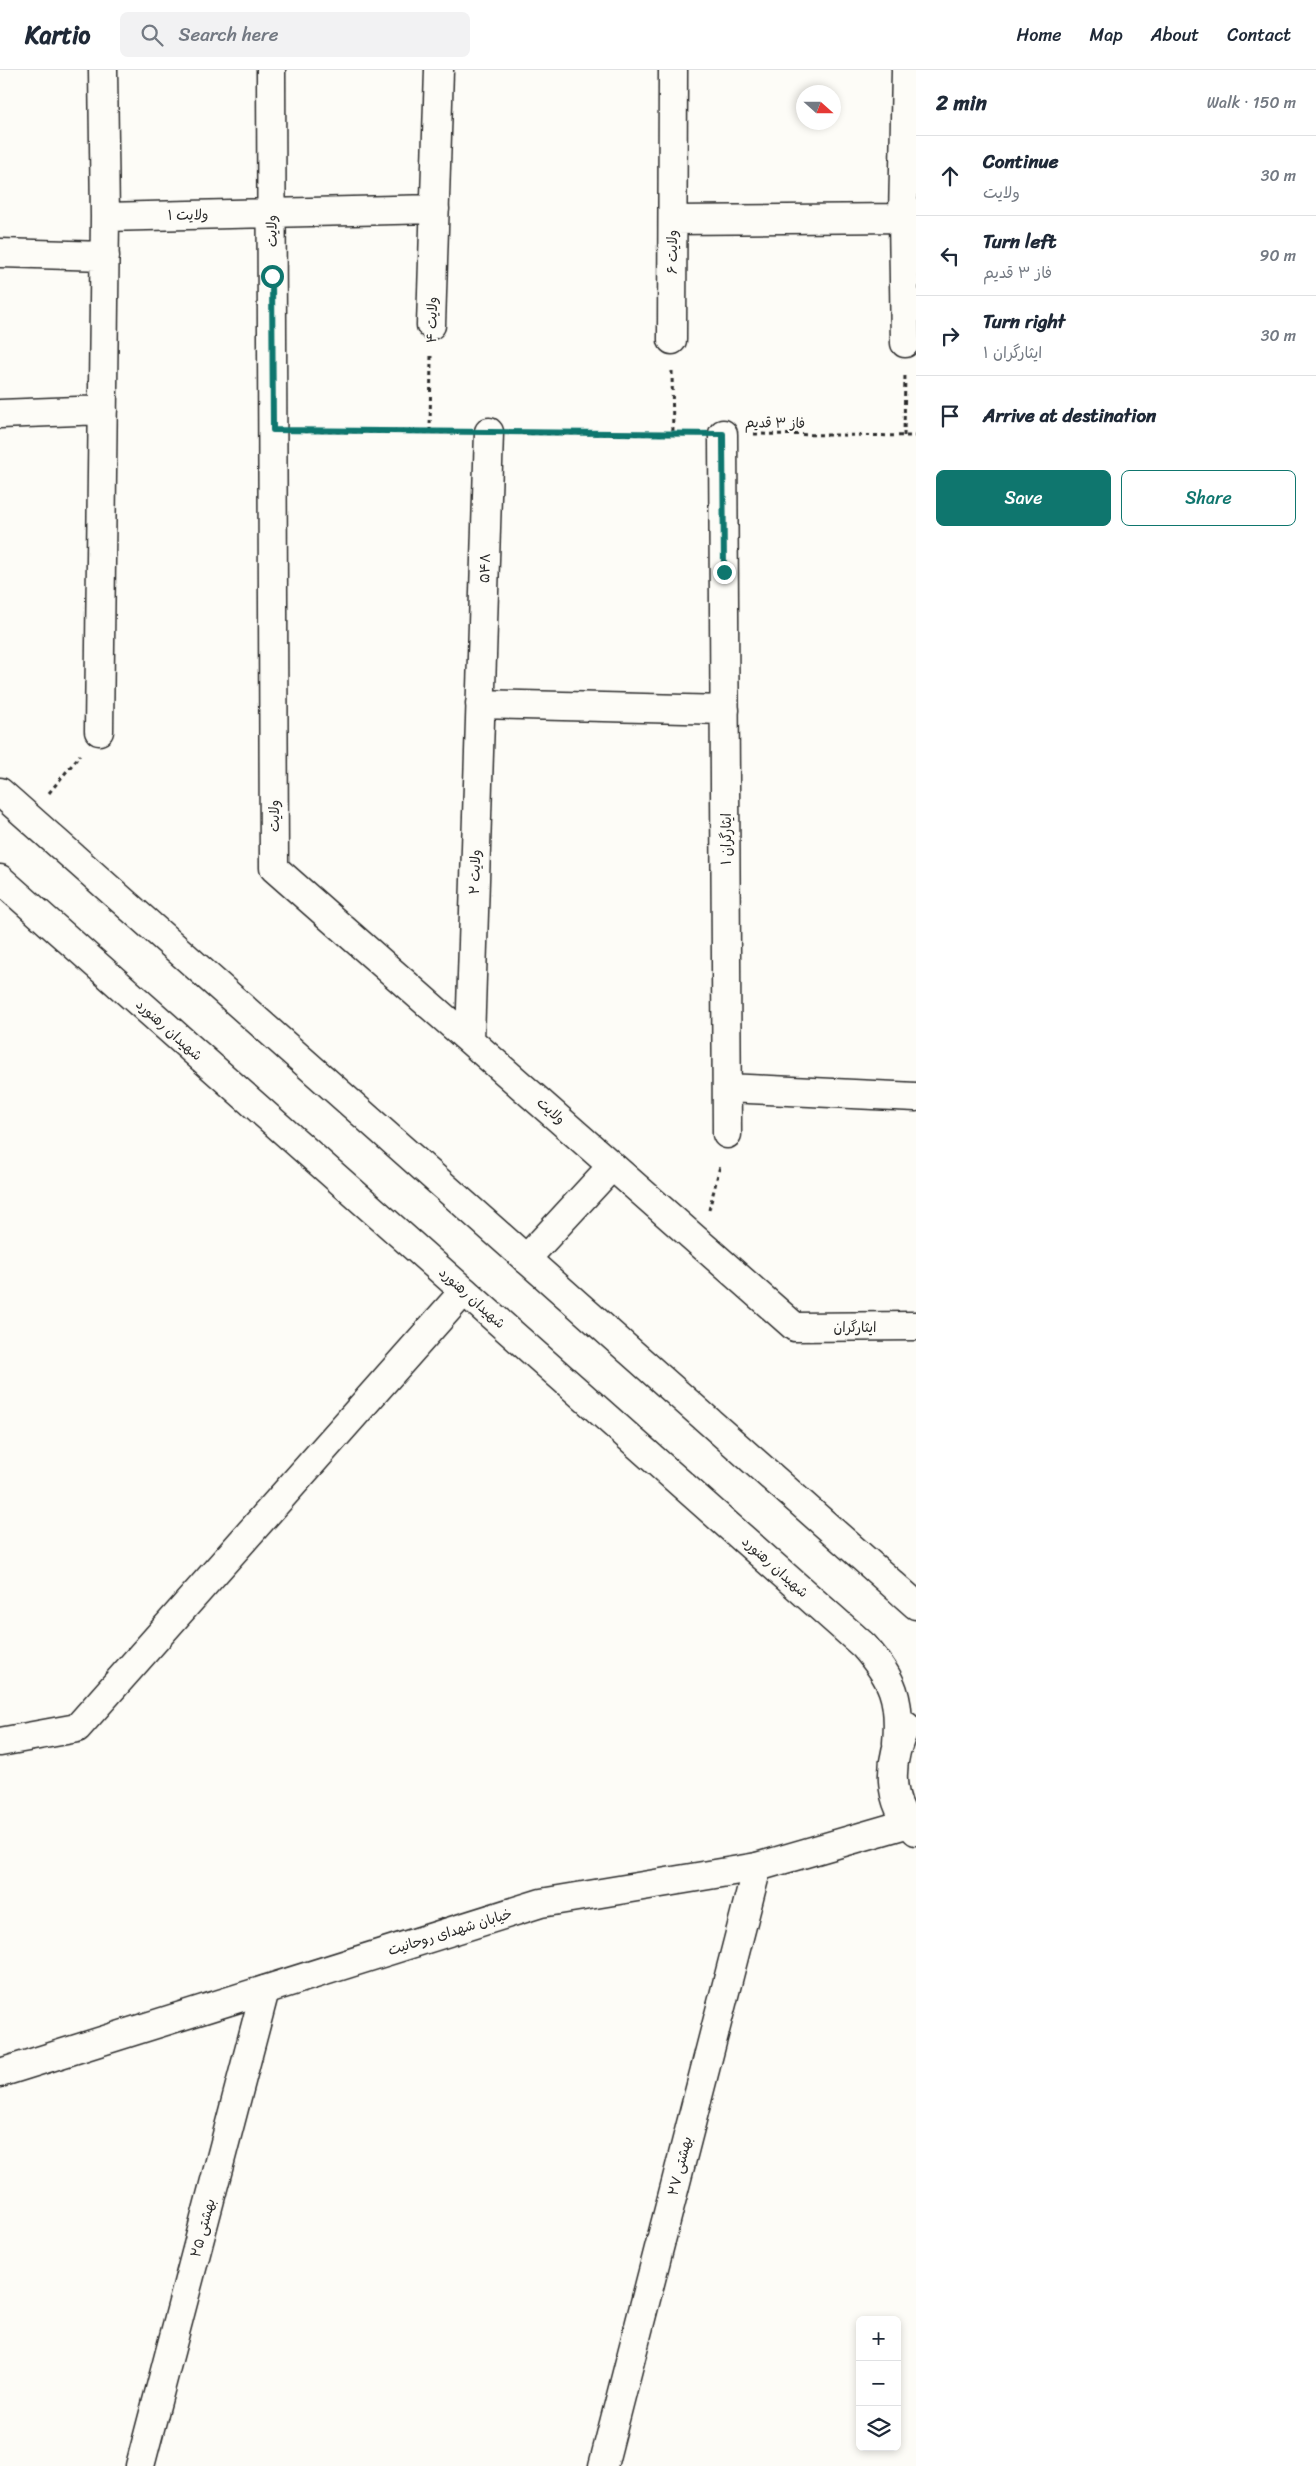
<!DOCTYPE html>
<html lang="en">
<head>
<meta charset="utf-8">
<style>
	body { margin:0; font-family:Sriracha,"Playpen Sans Arabic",sans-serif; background:#f2f2f3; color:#1f2937 }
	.controls { position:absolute; right:15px; bottom:15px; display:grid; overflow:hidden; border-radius:8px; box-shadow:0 2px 8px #0003 }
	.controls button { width:45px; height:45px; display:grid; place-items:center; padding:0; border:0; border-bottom:1px solid #e0e1e3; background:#fff; color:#1f2937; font:25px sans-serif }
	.compass { position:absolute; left:796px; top:15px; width:45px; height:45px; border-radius:50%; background:#fff; box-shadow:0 2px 8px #0003; rotate:111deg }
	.stop { position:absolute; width:15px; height:15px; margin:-11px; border:4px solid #0f766e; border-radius:50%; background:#fff }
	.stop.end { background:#0f766e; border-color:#fff; box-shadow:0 1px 5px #0008 }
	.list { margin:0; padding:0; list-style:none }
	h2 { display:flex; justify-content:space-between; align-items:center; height:65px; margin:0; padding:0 20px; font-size:21px }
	h2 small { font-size:16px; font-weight:400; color:#747a83 }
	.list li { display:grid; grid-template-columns:32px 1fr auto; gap:15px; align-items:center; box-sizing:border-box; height:80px; padding:0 20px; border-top:1px solid #e0e1e3 }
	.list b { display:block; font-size:19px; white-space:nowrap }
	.list p { margin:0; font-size:16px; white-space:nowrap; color:#747a83 }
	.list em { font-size:16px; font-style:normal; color:#747a83 }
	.actions { display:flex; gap:10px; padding:15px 20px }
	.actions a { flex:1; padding:11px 0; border:1px solid #0f766e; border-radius:8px; text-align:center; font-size:18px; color:#0f766e }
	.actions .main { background:#0f766e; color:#fff }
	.icon { flex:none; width:28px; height:28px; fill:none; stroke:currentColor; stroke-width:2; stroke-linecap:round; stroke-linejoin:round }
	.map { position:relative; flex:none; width:916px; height:2396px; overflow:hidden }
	header { display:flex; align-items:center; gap:30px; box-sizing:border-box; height:70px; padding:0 25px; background:#fff; border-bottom:1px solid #e0e1e3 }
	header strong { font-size:24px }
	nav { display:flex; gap:28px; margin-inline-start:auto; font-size:18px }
	.search { width:350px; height:45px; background:#f2f2f3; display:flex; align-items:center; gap:12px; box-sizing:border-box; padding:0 18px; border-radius:8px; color:#747a83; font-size:19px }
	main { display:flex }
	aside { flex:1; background:#fff }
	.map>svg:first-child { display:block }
</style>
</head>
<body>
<header>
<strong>Kartio</strong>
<div class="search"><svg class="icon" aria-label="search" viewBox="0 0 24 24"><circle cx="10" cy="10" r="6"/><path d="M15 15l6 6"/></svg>Search here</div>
<nav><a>Home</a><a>Map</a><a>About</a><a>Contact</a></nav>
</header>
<main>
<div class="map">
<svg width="916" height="2396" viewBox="0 0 916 2396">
	<rect width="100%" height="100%" fill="#fdfcf7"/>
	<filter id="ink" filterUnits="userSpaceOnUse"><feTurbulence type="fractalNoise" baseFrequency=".02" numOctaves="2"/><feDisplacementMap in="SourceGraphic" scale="10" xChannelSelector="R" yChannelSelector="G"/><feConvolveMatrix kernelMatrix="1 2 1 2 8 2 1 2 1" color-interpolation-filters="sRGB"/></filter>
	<g filter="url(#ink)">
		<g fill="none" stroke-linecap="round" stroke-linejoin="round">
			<g stroke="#2b2b2b" stroke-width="31">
				<path id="minor" d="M271,0L274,798L795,1257L916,1256
					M105,147L435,139
					M673,150L903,148
					M0,183L105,186
					M431,255L439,0
					M672,270L673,0
					M905,273L903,148L906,0
					M0,344L103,340
					M723,364L727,1064
					M480,634L725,640
					M99,661L105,147L103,0
					M470,970L489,362
					M727,1018L916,1027
					M526,1189L612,1096
					M0,1672L77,1658L464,1221
					M140,2396L265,1920
					M603,2396L757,1797"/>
			</g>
			<g stroke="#2b2b2b" stroke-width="31">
				<path id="tertiary" d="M0,722L916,1535
					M0,809L864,1576C893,1609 901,1629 897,1673
					M906,1656C888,1690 886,1733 916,1761
					M0,2003L541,1833L757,1797L909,1753"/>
			</g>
			<path stroke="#2b2b2b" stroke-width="3" stroke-dasharray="4 4" stroke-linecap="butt" d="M672,301L673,364
				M304,361L458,362
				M430,362L431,285
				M522,363L690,364
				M754,364L916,366
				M904,366L905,303
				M49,723L80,685
				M709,1140L720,1096"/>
			<use href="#minor" stroke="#fdfcf7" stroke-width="28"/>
			<use href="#tertiary" stroke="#fdfcf7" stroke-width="28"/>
		</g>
	</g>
	<g fill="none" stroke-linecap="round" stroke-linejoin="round" filter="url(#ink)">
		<path stroke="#0f766e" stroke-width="6" d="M272,206L273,360L723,364L724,502"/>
	</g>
	<g text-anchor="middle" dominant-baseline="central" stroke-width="4" stroke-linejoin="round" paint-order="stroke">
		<g font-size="14" fill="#2b2b2b" stroke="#fdfcf7">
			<text transform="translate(188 145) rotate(-1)">ولایت ۱</text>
			<text transform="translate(272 161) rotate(-91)">ولایت</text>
			<text transform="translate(672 182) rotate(-90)">ولایت ۶</text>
			<text transform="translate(432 250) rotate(-89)">ولایت ۴</text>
			<text transform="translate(775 353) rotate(1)">فاز ۳ قدیم</text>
			<text transform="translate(485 498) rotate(-88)">۵۴۸</text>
			<text transform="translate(274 746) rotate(-90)">ولایت</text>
			<text transform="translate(726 769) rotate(-90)">ایثارگران ۱</text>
			<text transform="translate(475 802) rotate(-88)">ولایت ۲</text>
			<text transform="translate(169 960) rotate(42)">شهیدان رهنورد</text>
			<text transform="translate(551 1041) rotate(41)">ولایت</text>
			<text transform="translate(472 1228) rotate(42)">شهیدان رهنورد</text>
			<text x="855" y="1257">ایثارگران</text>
			<text transform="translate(775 1497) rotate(42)">شهیدان رهنورد</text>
			<text transform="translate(450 1862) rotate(-17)">خیابان شهدای روحانیت</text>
			<text transform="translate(680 2096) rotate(-76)">بهشتی ۲۷</text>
			<text transform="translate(203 2158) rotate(-75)">بهشتی ۲۵</text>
		</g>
	</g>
</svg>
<div class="controls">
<button>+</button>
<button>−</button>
<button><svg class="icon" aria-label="layers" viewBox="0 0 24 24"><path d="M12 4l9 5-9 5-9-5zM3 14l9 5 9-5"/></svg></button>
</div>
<svg class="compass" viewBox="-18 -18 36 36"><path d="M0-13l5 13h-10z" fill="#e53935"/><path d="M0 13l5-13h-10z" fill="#747a83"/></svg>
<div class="stop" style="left:272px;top:206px"></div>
<div class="stop end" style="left:724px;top:502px"></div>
</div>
<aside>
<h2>2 min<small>Walk · 150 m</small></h2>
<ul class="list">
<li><svg class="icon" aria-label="ahead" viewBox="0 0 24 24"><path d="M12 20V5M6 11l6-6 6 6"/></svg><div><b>Continue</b><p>ولایت</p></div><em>30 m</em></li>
<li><svg class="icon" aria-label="left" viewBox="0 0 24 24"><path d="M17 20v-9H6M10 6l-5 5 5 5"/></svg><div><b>Turn left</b><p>فاز ۳ قدیم</p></div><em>90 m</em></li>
<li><svg class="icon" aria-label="right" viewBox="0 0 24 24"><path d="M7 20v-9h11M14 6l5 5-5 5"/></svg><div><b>Turn right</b><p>ایثارگران ۱</p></div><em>30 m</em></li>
<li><svg class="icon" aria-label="arrive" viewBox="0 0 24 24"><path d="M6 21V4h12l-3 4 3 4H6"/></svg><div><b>Arrive at destination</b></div></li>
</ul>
<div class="actions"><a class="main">Save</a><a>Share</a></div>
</aside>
</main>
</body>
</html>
